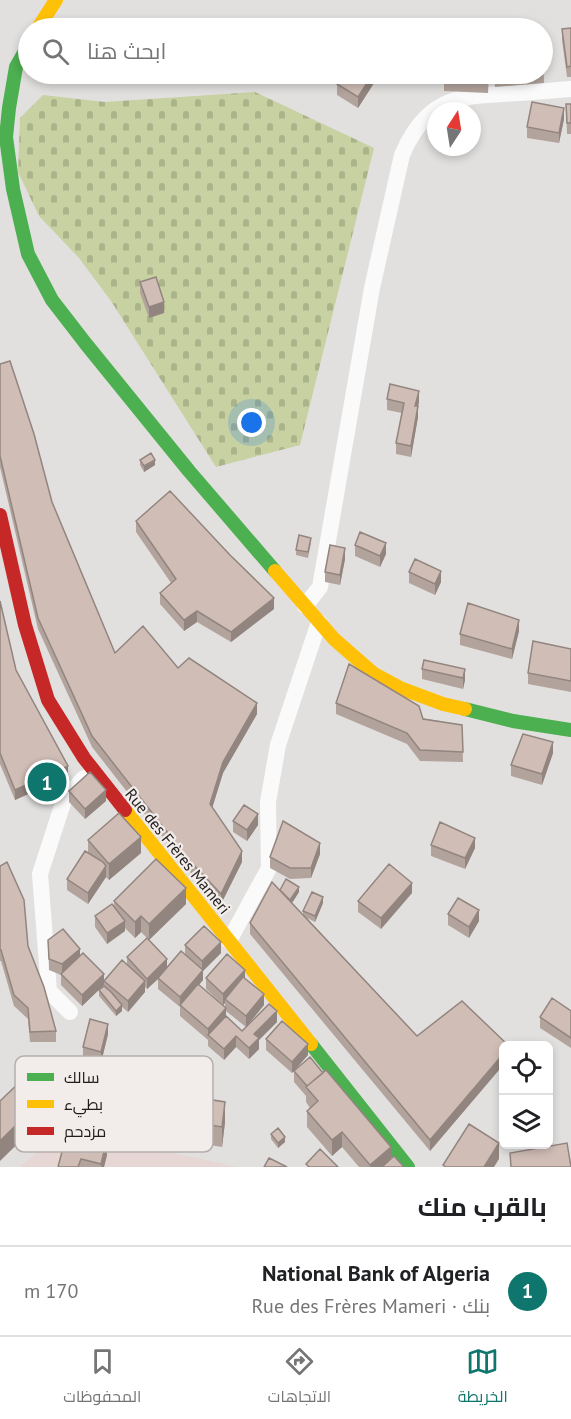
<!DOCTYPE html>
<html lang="ar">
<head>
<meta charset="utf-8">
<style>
	body { margin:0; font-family:"PT Sans",Cairo,sans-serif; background:#f6f6f6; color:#202124; direction:rtl }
	.controls { position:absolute; right:18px; bottom:18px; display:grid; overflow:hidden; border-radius:9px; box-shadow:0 3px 9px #0003 }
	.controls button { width:54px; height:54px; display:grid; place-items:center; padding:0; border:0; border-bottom:2px solid #e0e0e0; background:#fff; color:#202124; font:30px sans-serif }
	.compass { position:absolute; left:427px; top:102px; width:54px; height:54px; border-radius:50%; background:#fff; box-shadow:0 3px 9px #0003; rotate:12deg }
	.you { position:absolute; left:252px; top:423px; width:21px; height:21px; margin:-15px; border:4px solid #fff; border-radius:50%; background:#1a73e8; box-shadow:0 0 0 9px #1a73e833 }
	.badge { display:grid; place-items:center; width:39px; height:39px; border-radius:50%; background:#0f766e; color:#fff; font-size:20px; font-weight:700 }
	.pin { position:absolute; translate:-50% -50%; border:3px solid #fff; box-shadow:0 2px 6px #0006 }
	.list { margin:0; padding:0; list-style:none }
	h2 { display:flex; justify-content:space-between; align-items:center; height:78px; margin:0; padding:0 24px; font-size:26px }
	h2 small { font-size:20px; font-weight:400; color:#757577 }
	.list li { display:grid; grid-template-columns:39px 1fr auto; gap:18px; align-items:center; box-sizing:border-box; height:90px; padding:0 24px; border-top:2px solid #e0e0e0 }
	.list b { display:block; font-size:22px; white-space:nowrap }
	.list p { margin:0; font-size:20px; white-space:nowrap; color:#757577 }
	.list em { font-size:20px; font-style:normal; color:#757577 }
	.icon { flex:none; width:33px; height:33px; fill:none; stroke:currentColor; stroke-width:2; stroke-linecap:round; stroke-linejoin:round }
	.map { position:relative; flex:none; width:571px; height:1167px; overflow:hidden; direction:ltr }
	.search { position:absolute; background:#fff; box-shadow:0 3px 9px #0003; left:18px; right:18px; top:18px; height:66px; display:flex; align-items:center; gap:15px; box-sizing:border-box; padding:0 21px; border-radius:33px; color:#757577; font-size:22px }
	.sheet { height:168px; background:#fff }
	nav { display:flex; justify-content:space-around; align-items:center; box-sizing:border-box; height:84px; border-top:2px solid #e0e0e0; background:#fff; font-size:16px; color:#757577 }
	nav a { display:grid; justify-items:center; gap:3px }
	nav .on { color:#0f766e }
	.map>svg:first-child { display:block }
</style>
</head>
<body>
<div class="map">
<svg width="571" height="1167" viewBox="0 0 571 1167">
	<defs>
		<pattern id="cemetery-stones" width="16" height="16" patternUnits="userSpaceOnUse" patternTransform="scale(1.5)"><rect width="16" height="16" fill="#c7d1a2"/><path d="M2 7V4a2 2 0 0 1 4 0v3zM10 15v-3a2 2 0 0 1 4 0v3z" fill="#abb38b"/></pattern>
	</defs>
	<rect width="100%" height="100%" fill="#e2e0de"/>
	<path fill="#e6d7d5" d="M65,1129L238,1167H19Z"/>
	<path fill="url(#cemetery-stones)" d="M255,92L374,148L300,445L216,467L111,301L79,258L39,216L18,172L20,118L43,95L105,102Z"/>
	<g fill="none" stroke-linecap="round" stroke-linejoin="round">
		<path stroke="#fbfafa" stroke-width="16" d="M305,606L320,587L372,288L402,155C415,124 434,102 469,97C479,95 491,95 501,94C524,93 548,91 571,89
			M229,941L269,868L268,802L278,745L319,622
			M70,1012L49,991L40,874L64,800L84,778"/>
		<path stroke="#4caf50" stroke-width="14" d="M28,46L16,67L9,108L6,137L13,189L28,254L52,300L86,344L189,471L275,571
			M465,709L513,721L571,730
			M311,1044L408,1167"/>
		<path stroke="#ffc107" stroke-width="14" d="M38,28L56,0
			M275,571L334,639L374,674L400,688L443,704L465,709
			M125,810L311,1044"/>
		<path stroke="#c62828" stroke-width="14" d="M0,515L25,625L48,700L84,758L125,810"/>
	</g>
	<path fill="#b3a39d" d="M571,28V77H567L562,40V29Z
		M543,42L544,83L495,87L494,74H543Z
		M344,74H384L375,83L374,82V83L358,108L337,95V84Z
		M417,74H441V81L417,79Z
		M444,74H489L488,93L444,91Z
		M566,104H571V134H567Z
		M564,119L559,143L527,138V127Z
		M140,282L164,313L149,318L140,293Z
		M0,364L52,502L115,653L178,668L257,714L223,773L212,808L242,862L221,904L189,871L92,747L38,629L0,467Z
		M387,399L419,402L418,406V417L411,457L396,454V443L402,413L387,410Z
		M140,460L155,465L144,472L140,465Z
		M136,521L274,609L231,642L197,622L184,631L160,604V593L171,583L136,532Z
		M311,543L308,558L296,555V550Z
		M355,545L386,554L380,567L355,556Z
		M345,559L340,585L325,582V572Z
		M409,572L441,582L435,595L409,583Z
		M0,601L16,670L68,776L15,800L0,764Z
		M519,631L512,659L460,645V634Z
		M571,649V692L528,684V673Z
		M422,669H465V680L463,689L422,679Z
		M336,703L462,725L463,762L420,761L407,744L336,714Z
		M553,753L542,785L511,776V765Z
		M69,791L106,801L85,819L69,802Z
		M233,821L258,825L247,841L233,832Z
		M88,840L141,853L109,880L106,877L88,904L67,890V879L88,853Z
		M431,845L475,848L465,869L431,856Z
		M320,854L311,878L290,879L270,868V857Z
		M0,866L28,946L56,1031V1042H30L28,1019L14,1006L1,961H0Z
		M280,890L299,892L292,903L303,915V911L323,903L315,922L307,918L417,1036L504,1046V1064L430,1151L250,934V923Z
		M412,893L381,929L358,912V901Z
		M114,901L186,904L149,940L141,932L135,938L125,928V931L107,944L95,927V916L114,906Z
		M448,914L479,921L469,938L448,925Z
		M48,940L80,956L104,985L82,1006L61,985V975L49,970Z
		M185,945L221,953L203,971V980L199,985L225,1007V1003L223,1005L206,989V978H245L264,1005L246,1027L226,1011V1016L242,1031L277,1022L259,1040V1049L249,1059L236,1047L224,1060L208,1046V1040L180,1016V1007L158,989V979L147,989L145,987V992L128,1012L122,1007V1011L116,1016L99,996V990L104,986V981L127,965V957L167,967L185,954Z
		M571,1011V1048L540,1028V1017Z
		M108,1034L101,1063L83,1058V1047Z
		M266,1039L308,1055L296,1069L391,1159L404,1167H359L342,1147L332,1156L307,1127V1111L310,1108L306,1102V1096L294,1082V1071L292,1073L266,1050Z
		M72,1103L225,1122L222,1147L72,1123Z
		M68,1129L107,1155L104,1167H58Z
		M271,1134L285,1142L278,1148L271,1139Z"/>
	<path fill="#92857f" d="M373,74L374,83L358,108V97Z
		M375,74H384L375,83Z
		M564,108V119L559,143V133Z
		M164,302V313L149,318V307Z
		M419,391V402L415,416V406Z
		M418,406V417L411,457V446Z
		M155,460V465L144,472V466Z
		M386,543V554L380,567V556Z
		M345,548V559L340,585V575Z
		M441,571V582L435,595V584Z
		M274,598V609L231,642V632Z
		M197,611V622L184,631V620Z
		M519,620V631L512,659V649Z
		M465,669V680L463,689V678Z
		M257,703V714L223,773L210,815V804L223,762Z
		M553,742V753L542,785V774Z
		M68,766V776L15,800V790Z
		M106,790V801L85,819V809Z
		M258,814V825L247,841V830Z
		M141,837V853L109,880V864Z
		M475,838V848L465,869V858Z
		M320,843V854L311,878V868Z
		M242,851V862L221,904V894Z
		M106,866V877L88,904V893Z
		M412,883V893L381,929V918Z
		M299,887V892L290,906V900Z
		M186,888V904L149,940V924Z
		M323,897V903L315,922V916Z
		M479,910V921L469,938V927Z
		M141,916V932L135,938V922Z
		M125,921V931L107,944V933Z
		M221,942V953L203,971V980L181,1006L180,1005V997L202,970V961Z
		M80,949V960L62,975V964Z
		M167,959V970L158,978V979L147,989V979Z
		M245,970V981L225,999V1003L223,1005V994Z
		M104,974V985L82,1006V995Z
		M145,981V992L128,1012V1001Z
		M264,994V1005L246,1027V1016Z
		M122,1005V1011L116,1016V1011Z
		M226,1008V1019L208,1035V1040V1029Z
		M277,1011V1022L259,1040V1049L249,1059V1048L254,1034Z
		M108,1024V1034L101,1063V1052Z
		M236,1036V1047L224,1060V1049Z
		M308,1044V1055L292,1073V1062Z
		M504,1053V1064L430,1151V1140Z
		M44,1097V1118L0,1161V1141Z
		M225,1102V1122L222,1147V1127Z
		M342,1132V1147L332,1156V1140Z
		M285,1137V1142L278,1148V1143Z
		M107,1139V1155L104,1167H101Z
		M499,1143V1159L494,1167H484Z
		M391,1147V1163L386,1167H370V1165Z"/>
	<path fill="#d0beb6" stroke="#92857f" stroke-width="1.5" d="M517,19V28H492V21Z
		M571,28V66L567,67L562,29Z
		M543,42L544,68H543Z
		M344,74H373L358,97L337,84Z
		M444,74H488V77L444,75Z
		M532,102L564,108L559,133L527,127Z
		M566,104H571V123H567Z
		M156,277L164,302L149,307L140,282Z
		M10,361L34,434L52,502L115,653L143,626L178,668L189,658L257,703L223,762L210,804L242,851L221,894L189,860L92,736L38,618L0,456V364Z
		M390,384L419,391L415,406H418L411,446L396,443L404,403L387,399Z
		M151,453L155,460L144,466L140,460Z
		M170,491L230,555L274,598L231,632L197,611L184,620L160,593L176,579L136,521Z
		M360,532L386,543L380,556L355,545Z
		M299,535L311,538L308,552L296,550Z
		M330,545L345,548L340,575L325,572Z
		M415,559L441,571L435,584L409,572Z
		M0,601L16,670L68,766L15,790L0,753Z
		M468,603L519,620L512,649L460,634Z
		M533,641L571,649V681L528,673Z
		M424,660L465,669L463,678L422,669Z
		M349,664L419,706L423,719L462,725L463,752L420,750L407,733L336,703Z
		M523,734L553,742L542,774L511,765Z
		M90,772L106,790L85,809L69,791Z
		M244,805L258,814L247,830L233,821Z
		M119,813L141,837L109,864L88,840Z
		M283,821L320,843L311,868H290L270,857Z
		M440,822L475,838L465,858L431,845Z
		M85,851L103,862L106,866L88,893L67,879Z
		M156,859L186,888L149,924L141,916L135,922L114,901Z
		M7,862L24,900L28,946L44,987L56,1031L30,1032L28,1008L14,995L1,950H0V866Z
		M389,864L412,883L381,918L358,901Z
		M286,879L299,887L290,900L280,890Z
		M272,882L417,1036L462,1001L509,1046H504V1053L430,1140L250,923Z
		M312,892L323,897L315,916L303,911Z
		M458,898L479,910L469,927L448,914Z
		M112,904L125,921L107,933L95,916Z
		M204,926L221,942L202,961L185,945Z
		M63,929L80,949L62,964L49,959L48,940Z
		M147,938L167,959L147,979L127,957Z
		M181,951L203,970L180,997L158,978Z
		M83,953L104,974L82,995L61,974Z
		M227,954L245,970L223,994L206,978Z
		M122,960L145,981L128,1001L104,981Z
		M243,977L264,994L246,1016L225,999Z
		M198,984L226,1008L208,1029L180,1005Z
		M104,986L111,992L122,1005L116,1011L99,990Z
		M552,998L571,1011V1038L540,1017Z
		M269,1004L277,1011L254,1034L259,1038L249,1048L236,1036L224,1049L208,1035L226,1016L242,1031Z
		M90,1019L108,1024L101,1052L83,1047Z
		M282,1021L308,1044L292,1062L266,1039Z
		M310,1057L323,1073L307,1086L294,1071Z
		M326,1070L391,1147L370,1165L342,1132L332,1140L307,1111L318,1101L306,1087Z
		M24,1078L44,1097L0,1141V1101Z
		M76,1078L225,1102L222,1127L72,1103Z
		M469,1124L499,1143L484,1167H446L443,1165Z
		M278,1128L285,1137L278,1143L271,1134Z
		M68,1129L107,1139L101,1164L81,1159L78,1167H58Z
		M567,1143L571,1167H511L510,1153Z
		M320,1149L338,1167H309L306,1164Z
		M394,1156L404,1167H382Z
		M269,1158L287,1167H264Z"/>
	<g text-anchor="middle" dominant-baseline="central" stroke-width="4.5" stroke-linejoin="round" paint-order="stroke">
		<g font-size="16" fill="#201e1d" stroke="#f2ecea">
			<text transform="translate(178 851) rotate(51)">Rue des Frères Mameri</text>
		</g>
	</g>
	<rect x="15" y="1056" width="198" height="96" rx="9" fill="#f2ecea" stroke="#b3aeac" stroke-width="1.5"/>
	<rect x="27" y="1073" width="27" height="8" fill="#4caf50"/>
	<rect x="27" y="1100" width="27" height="8" fill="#ffc107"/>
	<rect x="27" y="1127" width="27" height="8" fill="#c62828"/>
	<g font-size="16" fill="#201e1d">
		<text x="64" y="1083">سالك</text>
		<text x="64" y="1110">بطيء</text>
		<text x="64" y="1137">مزدحم</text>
	</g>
</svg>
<div class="controls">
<button><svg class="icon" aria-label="locate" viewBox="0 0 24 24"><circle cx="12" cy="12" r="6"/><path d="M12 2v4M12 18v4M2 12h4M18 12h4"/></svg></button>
<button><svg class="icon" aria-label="layers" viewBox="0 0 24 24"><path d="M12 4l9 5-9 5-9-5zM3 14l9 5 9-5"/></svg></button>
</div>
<svg class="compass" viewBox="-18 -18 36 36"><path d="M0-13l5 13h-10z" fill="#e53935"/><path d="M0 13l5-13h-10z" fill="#757577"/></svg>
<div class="you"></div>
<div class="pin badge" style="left:47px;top:782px">1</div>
<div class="search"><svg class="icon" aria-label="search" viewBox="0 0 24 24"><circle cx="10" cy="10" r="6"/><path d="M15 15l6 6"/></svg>ابحث هنا</div>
</div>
<section class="sheet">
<h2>بالقرب منك<small></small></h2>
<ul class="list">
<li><span class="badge">1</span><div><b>National Bank of Algeria</b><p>بنك · Rue des Frères Mameri</p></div><em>170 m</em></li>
</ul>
</section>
<nav>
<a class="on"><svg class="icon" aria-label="map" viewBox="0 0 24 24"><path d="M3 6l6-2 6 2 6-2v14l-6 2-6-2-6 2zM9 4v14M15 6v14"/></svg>الخريطة</a>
<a><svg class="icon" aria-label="directions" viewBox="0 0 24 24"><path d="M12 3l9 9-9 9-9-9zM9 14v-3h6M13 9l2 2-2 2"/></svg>الاتجاهات</a>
<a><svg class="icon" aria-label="saved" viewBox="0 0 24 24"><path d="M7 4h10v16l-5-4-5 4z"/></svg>المحفوظات</a>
</nav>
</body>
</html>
